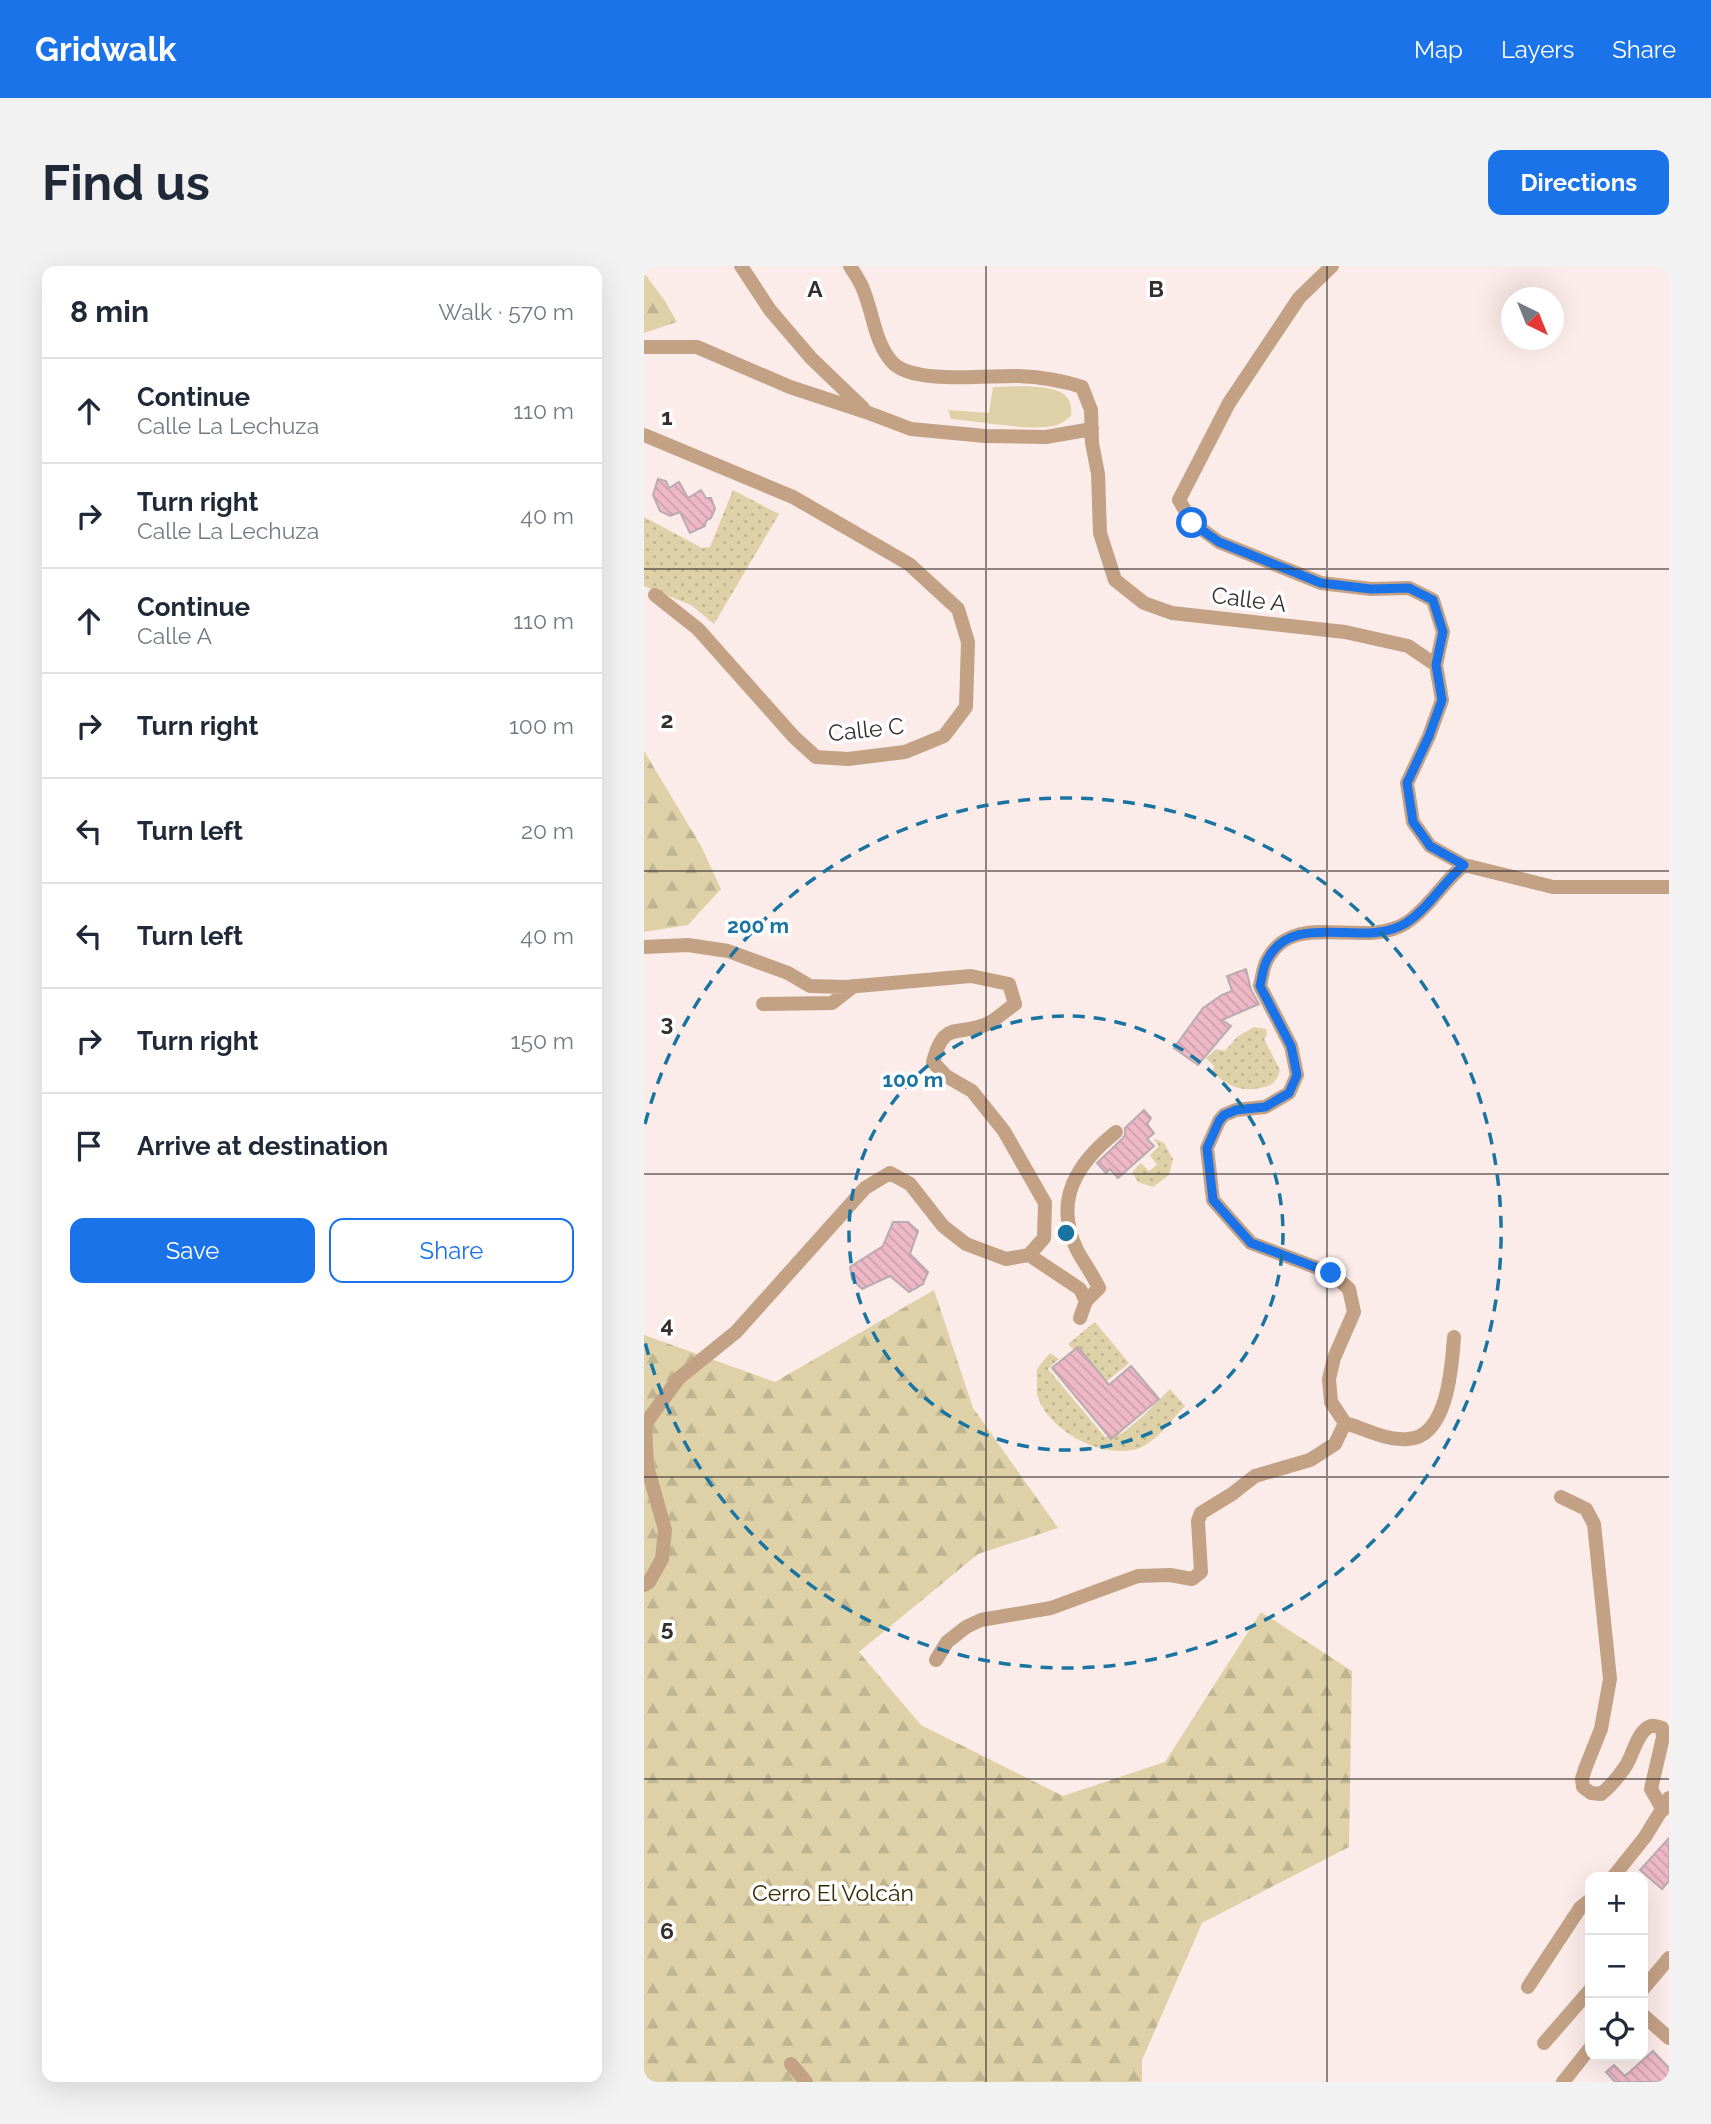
<!DOCTYPE html>
<html lang="en">
<head>
<meta charset="utf-8">
<style>
	body { margin:0; font-family:Raleway,sans-serif; background:#f2f2f3; color:#1f2937 }
	.controls { position:absolute; right:21px; bottom:21px; display:grid; overflow:hidden; border-radius:14px; box-shadow:0 7px 28px #0002 }
	.controls button { width:63px; height:63px; display:grid; place-items:center; padding:0; border:0; border-bottom:2px solid #e0e1e3; background:#fff; color:#1f2937; font:35px sans-serif }
	.compass { position:absolute; left:857px; top:21px; width:63px; height:63px; border-radius:50%; background:#fff; box-shadow:0 7px 28px #0002; rotate:137deg }
	.stop { position:absolute; width:21px; height:21px; margin:-16px; border:5px solid #1a73e8; border-radius:50%; background:#fff }
	.stop.end { background:#1a73e8; border-color:#fff; box-shadow:0 2px 7px #0008 }
	.list { margin:0; padding:0; list-style:none }
	h2 { display:flex; justify-content:space-between; align-items:center; height:91px; margin:0; padding:0 28px; font-size:30px }
	h2 small { font-size:23px; font-weight:400; color:#747a83 }
	.list li { display:grid; grid-template-columns:46px 1fr auto; gap:21px; align-items:center; box-sizing:border-box; height:105px; padding:0 28px; border-top:2px solid #e0e1e3 }
	.list b { display:block; font-size:26px; white-space:nowrap }
	.list p { margin:0; font-size:23px; white-space:nowrap; color:#747a83 }
	.list em { font-size:23px; font-style:normal; color:#747a83 }
	.actions { display:flex; gap:14px; padding:21px 28px }
	.actions a { flex:1; padding:16px 0; border:2px solid #1a73e8; border-radius:14px; text-align:center; font-size:24px; color:#1a73e8 }
	.actions .main { background:#1a73e8; color:#fff }
	.icon { flex:none; width:38px; height:38px; fill:none; stroke:currentColor; stroke-width:2; stroke-linecap:round; stroke-linejoin:round }
	.map { position:relative; flex:none; width:1025px; height:1816px; overflow:hidden; border-radius:14px }
	header { display:flex; align-items:center; gap:42px; box-sizing:border-box; height:98px; padding:0 35px; background:#1a73e8; color:#fff }
	header strong { font-size:33px }
	nav { display:flex; gap:38px; margin-inline-start:auto; font-size:24px }
	.intro { display:flex; align-items:center; justify-content:space-between; box-sizing:border-box; height:168px; padding:0 42px }
	h1 { margin:0; font-size:49px }
	.button { padding:18px 32px; border-radius:14px; background:#1a73e8; color:#fff; font-size:24px; font-weight:700 }
	main { display:flex; gap:42px; padding:0 42px }
	aside { flex:1; background:#fff; border-radius:14px; box-shadow:0 7px 28px #0002 }
	.map>svg:first-child { display:block }
</style>
</head>
<body>
<header>
<strong>Gridwalk</strong>
<nav><a>Map</a><a>Layers</a><a>Share</a></nav>
</header>
<div class="intro"><h1>Find us</h1><a class="button">Directions</a></div>
<main>
<aside>
<h2>8 min<small>Walk · 570 m</small></h2>
<ul class="list">
<li><svg class="icon" aria-label="ahead" viewBox="0 0 24 24"><path d="M12 20V5M6 11l6-6 6 6"/></svg><div><b>Continue</b><p>Calle La Lechuza</p></div><em>110 m</em></li>
<li><svg class="icon" aria-label="right" viewBox="0 0 24 24"><path d="M7 20v-9h11M14 6l5 5-5 5"/></svg><div><b>Turn right</b><p>Calle La Lechuza</p></div><em>40 m</em></li>
<li><svg class="icon" aria-label="ahead" viewBox="0 0 24 24"><path d="M12 20V5M6 11l6-6 6 6"/></svg><div><b>Continue</b><p>Calle A</p></div><em>110 m</em></li>
<li><svg class="icon" aria-label="right" viewBox="0 0 24 24"><path d="M7 20v-9h11M14 6l5 5-5 5"/></svg><div><b>Turn right</b></div><em>100 m</em></li>
<li><svg class="icon" aria-label="left" viewBox="0 0 24 24"><path d="M17 20v-9H6M10 6l-5 5 5 5"/></svg><div><b>Turn left</b></div><em>20 m</em></li>
<li><svg class="icon" aria-label="left" viewBox="0 0 24 24"><path d="M17 20v-9H6M10 6l-5 5 5 5"/></svg><div><b>Turn left</b></div><em>40 m</em></li>
<li><svg class="icon" aria-label="right" viewBox="0 0 24 24"><path d="M7 20v-9h11M14 6l5 5-5 5"/></svg><div><b>Turn right</b></div><em>150 m</em></li>
<li><svg class="icon" aria-label="arrive" viewBox="0 0 24 24"><path d="M6 21V4h12l-3 4 3 4H6"/></svg><div><b>Arrive at destination</b></div></li>
</ul>
<div class="actions"><a class="main">Save</a><a>Share</a></div>
</aside>
<div class="map">
<svg width="1025" height="1816" viewBox="0 0 1025 1816">
	<defs>
		<pattern id="grass-dots" width="8" height="8" patternUnits="userSpaceOnUse" patternTransform="scale(1.75)"><rect width="8" height="8" fill="#ded1a7"/><path d="M2 2h.1M6 6h.1" fill="none" stroke="#bfb490" stroke-width="1.8" stroke-linecap="round"/></pattern>
		<pattern id="forest-firs" width="22" height="20" patternUnits="userSpaceOnUse" patternTransform="scale(1.75)"><rect width="22" height="20" fill="#ded1a7"/><path d="M5 1l3.5 6h-7zM16 11l3.5 6h-7z" fill="#bfb490"/></pattern>
		<pattern id="building-back-hatch" width="6" height="6" patternUnits="userSpaceOnUse" patternTransform="scale(1.75)"><rect width="6" height="6" fill="#eeb8c7"/><path d="M-1 5l2 2M0 0l6 6M5-1l2 2" fill="none" stroke="#cd9eab"/></pattern>
	</defs>
	<rect width="100%" height="100%" fill="#fcece9"/>
	<path fill="url(#grass-dots)" d="M89,224L135,248L70,358L47,339L0,320V251L58,282L66,281Z
		M610,761L622,763L623,770L620,773L636,804C633,816 628,820 616,822C597,826 583,820 569,806L570,800L562,792L572,783L581,785L593,771Z
		M509,872L520,877L529,893L525,909L509,921L494,916L488,906L497,897L505,905L513,899L506,889L515,880Z
		M451,1056L485,1097L462,1116L424,1078Z
		M406,1087L415,1093L404,1103L461,1171L479,1167L499,1150L526,1123L541,1140C528,1153 512,1177 493,1183C458,1193 407,1166 394,1132C392,1127 393,1120 393,1115C393,1112 392,1108 393,1104C395,1099 402,1092 406,1087Z"/>
	<path fill="url(#forest-firs)" d="M0,7L21,35L33,56L0,67Z
		M0,485L57,580L77,623L44,659L0,666Z
		M290,1024L329,1142L414,1262L334,1288L215,1386L277,1459L419,1530L521,1496L617,1346L708,1405L705,1581L558,1657L498,1794V1816H0V1069L131,1116Z"/>
	<path fill="#ded1a7" d="M381,120C402,122 431,121 427,150C421,155 416,159 408,160C385,165 333,155 307,153L304,144L345,147L349,121Z"/>
	<path fill="url(#building-back-hatch)" stroke="#b9abaf" stroke-width="2" d="M14,213L22,215L25,222L35,216L44,232L57,224L62,232H67L71,243L67,252L62,255L61,260L46,267L36,246L26,250L16,245L9,229Z
		M602,703L607,724L615,738L578,754L587,760L554,799L530,782L559,742L578,729L588,725L583,710Z
		M500,844L507,852L503,858L510,867L503,873L510,880L474,912L466,903L462,907L453,897L478,873L481,869V862Z
		M249,956H264L274,965L266,988L284,1006L279,1018L265,1026L246,1010L218,1023L208,1013L206,1001L239,980Z
		M434,1081L465,1119L487,1100L515,1133L467,1173L408,1102Z
		M1025,1572V1615L1018,1623L996,1604Z
		M1009,1785L1025,1802V1816H971L962,1806L970,1799L981,1810Z"/>
	<g fill="none" stroke-linecap="round" stroke-linejoin="round">
		<path stroke="#c3a185" stroke-width="14" d="M97,0L126,44L167,92L219,142
			M206,0C210,7 216,15 219,23C229,46 231,79 249,97C271,119 345,109 375,110C397,111 417,114 438,121L447,144L448,177L454,208L456,267L471,314L500,337L528,347L701,366L764,380L792,399L798,434L785,470L763,517L769,556L786,580L820,599L909,621H1025
			M688,0L655,32L585,137L535,234L548,256L575,276L677,317L727,323L765,322L789,334L799,366L792,399
			M0,81H53L146,121L222,146L267,163L341,170L402,171L448,163
			M0,169L149,231L265,298L314,343L324,376L322,441L300,470L261,486L204,493L172,491L150,471L54,363L11,329
			M0,681L44,679L84,685L144,707L166,720L202,721L327,710L365,718L371,738C362,744 353,753 343,758C313,771 300,753 289,796L302,810L328,825L360,865L401,937L400,972L385,989L362,993L322,978L299,960L266,918L246,907L221,922L92,1066L35,1112L1,1158L3,1200L21,1264L18,1293L5,1316L0,1319
			M119,738L188,737L210,720
			M385,989L436,1023L442,1035L436,1052
			M442,1035L455,1022C449,1009 440,997 433,984C409,934 433,897 472,866
			M701,1157C722,1163 742,1175 764,1173C804,1171 808,1099 810,1071
			M917,1231L942,1243L950,1258L966,1413L957,1463L941,1503L938,1513L939,1521L947,1527L957,1528C967,1520 976,1509 983,1498C989,1488 994,1464 1007,1460C1011,1459 1014,1461 1018,1462L1019,1471L1007,1523L1019,1544
			M292,1394L303,1376L322,1361L337,1354L407,1342L494,1310L526,1309L548,1313L557,1306L554,1255L557,1247L588,1228L611,1210L666,1194L691,1178L701,1157L687,1136L685,1113L690,1092L710,1046L705,1023L687,1007L607,977L569,934L563,882L575,855L580,849L592,844L621,841L645,827L653,809L647,780L616,720C618,712 619,701 623,694C650,642 719,684 762,657C785,642 799,616 820,599
			M969,1611L1001,1571L1025,1532
			M884,1721L936,1642L946,1634
			M999,1723L1025,1692
			M999,1749L1025,1772
			M900,1777L946,1724
			M147,1798L162,1816
			M919,1816L946,1782"/>
	</g>
	<g fill="none" stroke-linecap="round" stroke-linejoin="round">
		<path stroke="#1a73e8" stroke-width="9" d="M548,257L575,276L677,317L727,323L765,322L789,334L799,366L792,399L798,434L785,470L763,517L769,556L786,580L820,599C799,616 785,642 762,657C719,684 650,642 623,694C619,701 618,712 616,720L647,780L653,809L645,827L621,841L592,844L580,849L575,855L563,882L569,934L607,977L687,1007"/>
	</g>
	<path fill="none" stroke="#342e2d" stroke-width="2" stroke-opacity="0.55" d="M342,0V1816M683,0V1816M0,303H1025M0,605H1025M0,908H1025M0,1211H1025M0,1513H1025"/>
	<g fill="none" stroke="#1974a2" stroke-width="3.5" stroke-dasharray="12 9">
		<circle cx="422" cy="967" r="217"/>
		<path d="M1 858A435 435 0 1 1 1 1076"/>
	</g>
	<g text-anchor="middle" dominant-baseline="central" stroke-width="7" stroke-linejoin="round" paint-order="stroke">
		<g font-size="23" fill="#342e2d" stroke="#fff">
			<text transform="translate(605 333) rotate(7)">Calle A</text>
			<text transform="translate(222 463) rotate(-6)">Calle C</text>
		</g>
		<g font-size="23" fill="#352a02" stroke="#fff">
			<text x="189" y="1626">Cerro El Volcán</text>
		</g>
	</g>
	<g font-size="23" text-anchor="middle" font-weight="bold" fill="#342e2d" stroke="#fff" stroke-width="7" stroke-linejoin="round" paint-order="stroke">
		<text x="171" y="31">A</text>
		<text x="512" y="31">B</text>
		<text x="23" y="159">1</text>
		<text x="23" y="462">2</text>
		<text x="23" y="765">3</text>
		<text x="23" y="1067">4</text>
		<text x="23" y="1370">5</text>
		<text x="23" y="1673">6</text>
	</g>
	<circle cx="422" cy="967" r="10" fill="#1974a2" stroke="#fff" stroke-width="3.5"/>
	<g font-size="21" text-anchor="middle" font-weight="bold" fill="#1974a2" stroke="#fff" stroke-width="7" stroke-linejoin="round" paint-order="stroke">
		<text x="114" y="667">200 m</text>
		<text x="269" y="821">100 m</text>
	</g>
</svg>
<div class="controls">
<button>+</button>
<button>−</button>
<button><svg class="icon" aria-label="locate" viewBox="0 0 24 24"><circle cx="12" cy="12" r="6"/><path d="M12 2v4M12 18v4M2 12h4M18 12h4"/></svg></button>
</div>
<svg class="compass" viewBox="-18 -18 36 36"><path d="M0-13l5 13h-10z" fill="#e53935"/><path d="M0 13l5-13h-10z" fill="#747a83"/></svg>
<div class="stop" style="left:548px;top:257px"></div>
<div class="stop end" style="left:687px;top:1007px"></div>
</div>
</main>
</body>
</html>
